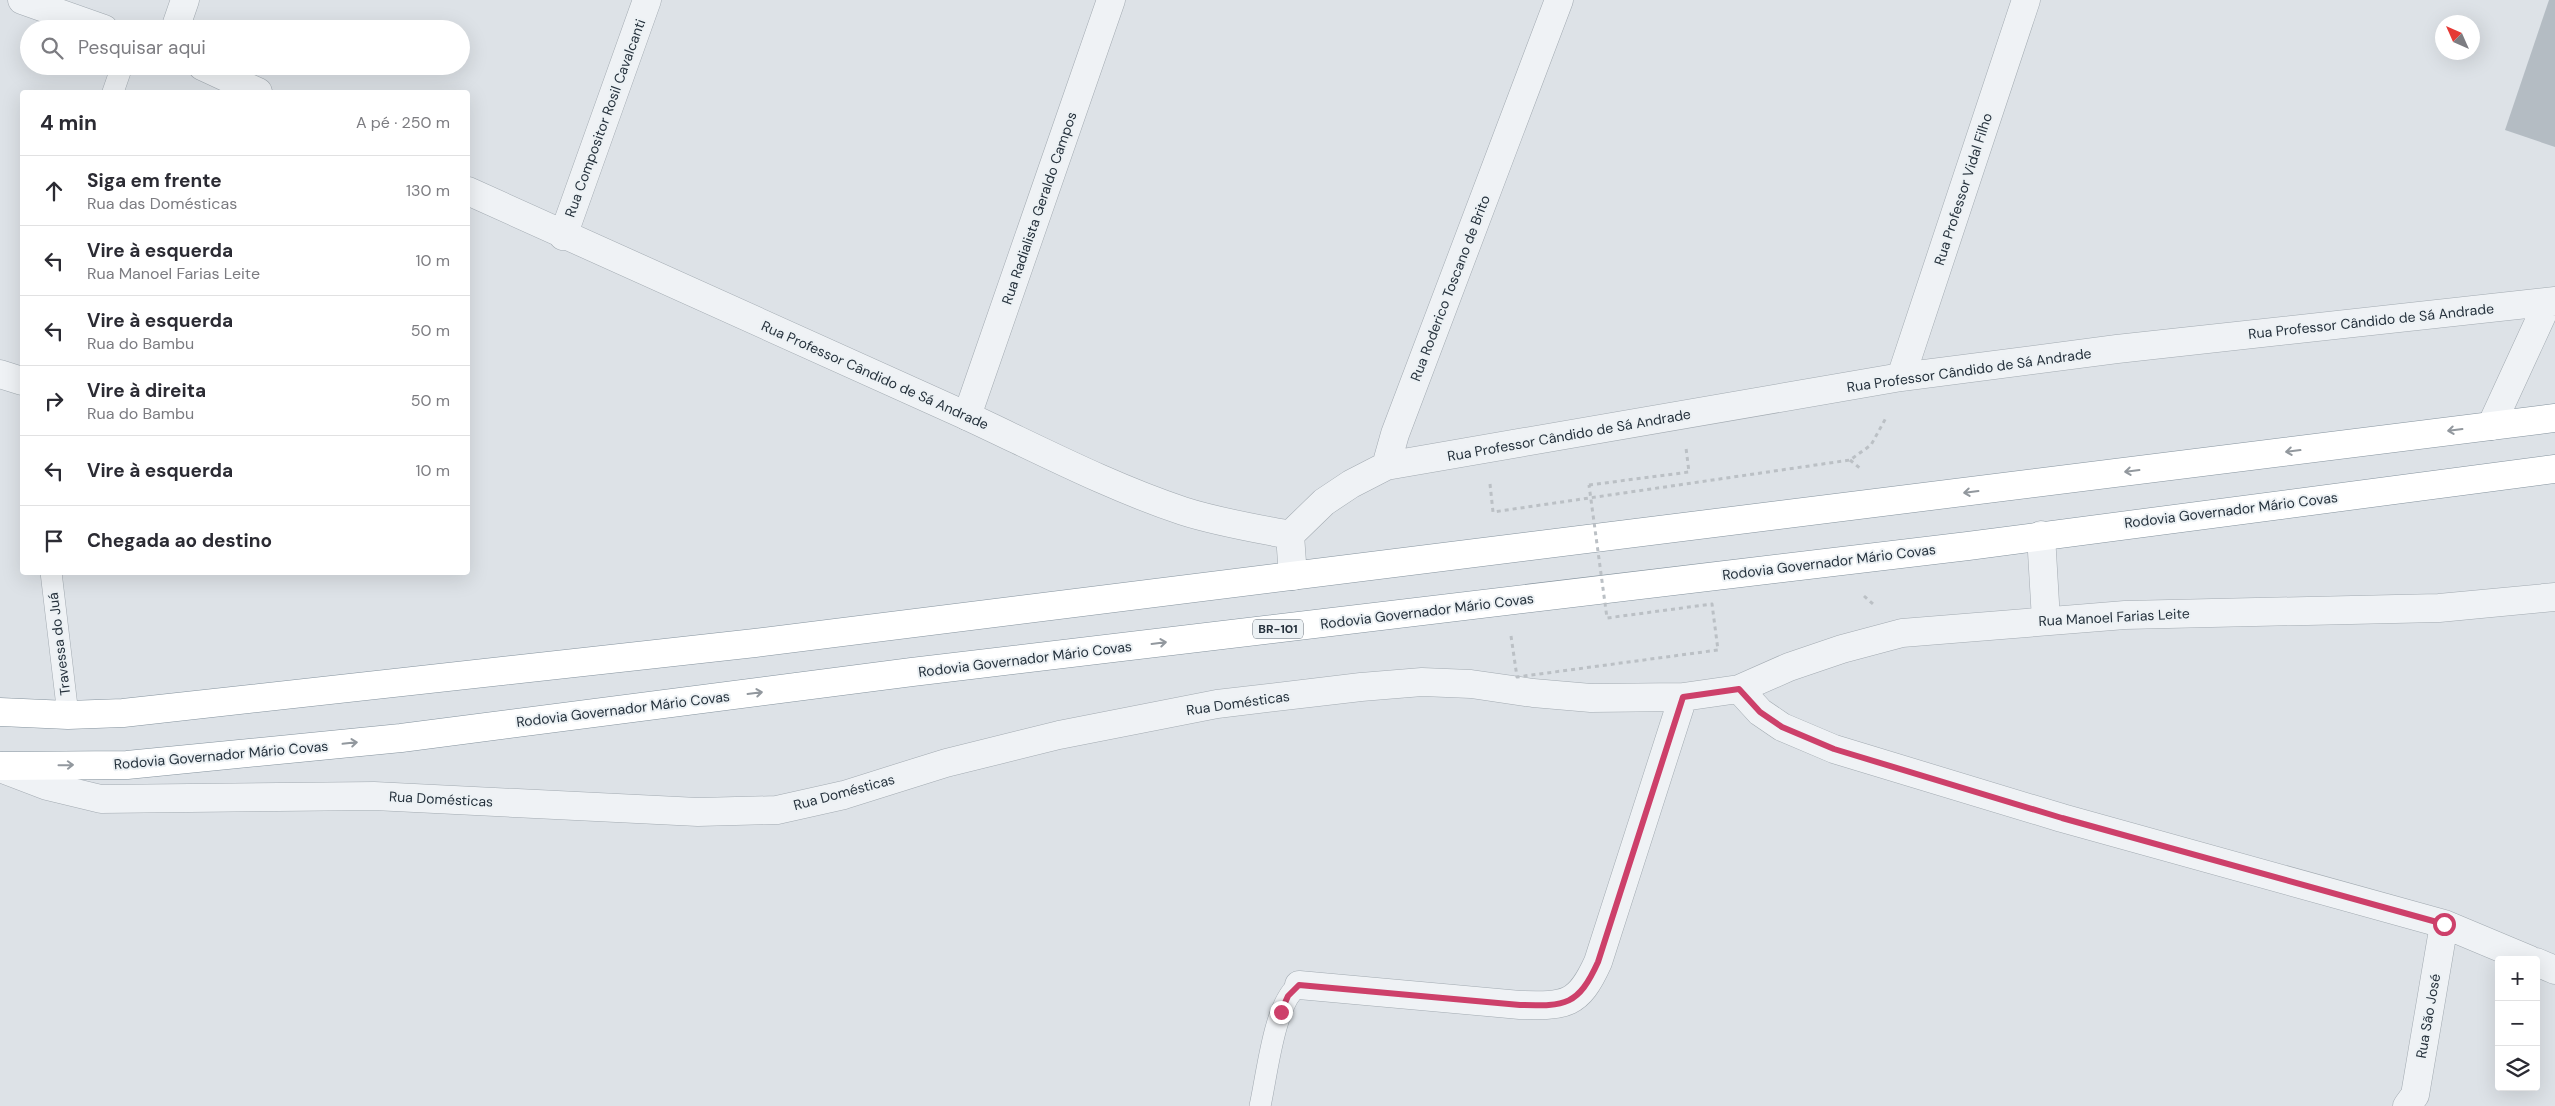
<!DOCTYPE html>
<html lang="pt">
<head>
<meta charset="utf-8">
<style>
	body { margin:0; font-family:"DM Sans",sans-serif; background:#f7f7f7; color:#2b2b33 }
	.controls { position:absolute; right:15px; bottom:15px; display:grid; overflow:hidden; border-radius:5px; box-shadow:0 5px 20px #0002 }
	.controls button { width:45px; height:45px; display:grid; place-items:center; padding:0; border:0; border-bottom:1px solid #e1e1e2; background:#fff; color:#2b2b33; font:25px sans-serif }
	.compass { position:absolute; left:2435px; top:15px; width:45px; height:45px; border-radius:50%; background:#fff; box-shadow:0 5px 20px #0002; rotate:315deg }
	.stop { position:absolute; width:15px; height:15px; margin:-11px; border:4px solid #cd406a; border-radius:50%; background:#fff }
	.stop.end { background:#cd406a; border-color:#fff; box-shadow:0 1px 5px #0008 }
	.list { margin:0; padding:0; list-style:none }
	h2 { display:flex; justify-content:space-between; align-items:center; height:65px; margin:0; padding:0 20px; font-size:21px }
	h2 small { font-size:16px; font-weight:400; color:#7c7c81 }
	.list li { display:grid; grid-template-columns:32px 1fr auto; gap:15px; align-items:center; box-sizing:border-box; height:70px; padding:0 20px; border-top:1px solid #e1e1e2 }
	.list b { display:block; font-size:19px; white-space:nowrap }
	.list p { margin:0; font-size:16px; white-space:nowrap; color:#7c7c81 }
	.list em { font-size:16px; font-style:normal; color:#7c7c81 }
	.icon { flex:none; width:28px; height:28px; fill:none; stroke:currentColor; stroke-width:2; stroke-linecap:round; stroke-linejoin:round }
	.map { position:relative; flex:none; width:2555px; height:1106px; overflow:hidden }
	.search { position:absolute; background:#fff; box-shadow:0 5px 20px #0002; left:20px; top:20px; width:450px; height:55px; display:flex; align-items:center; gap:12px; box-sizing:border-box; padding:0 18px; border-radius:28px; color:#7c7c81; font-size:19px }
	.panel { position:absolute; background:#fff; box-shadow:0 5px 20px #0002; left:20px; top:90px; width:450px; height:485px; border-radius:5px }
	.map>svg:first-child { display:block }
</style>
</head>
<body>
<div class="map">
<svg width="2555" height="1106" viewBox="0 0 2555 1106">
	<rect width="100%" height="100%" fill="#dde2e7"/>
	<path fill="#b4bcc3" d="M2549,0H2555V147L2505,130Z"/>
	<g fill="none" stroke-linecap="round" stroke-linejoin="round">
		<g stroke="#a2aab1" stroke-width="22">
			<path id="service" d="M113,92L122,66
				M51,572L68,715
				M1260,1106C1267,1076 1274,1002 1299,985"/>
		</g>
		<g stroke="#a2aab1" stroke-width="29">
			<path id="minor" d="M175,29L185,0
				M0,374L22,381
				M1901,377L2026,0
				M967,416C1038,449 1108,486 1183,511C1217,522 1254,528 1290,535
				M2491,426L2548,302
				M1386,466L1901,377L2117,349L2555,301
				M1290,535L1324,502L1351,484L1386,466L1395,434L1559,0
				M1290,535L1293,576
				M2041,535L2046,620
				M1739,689L1760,712L1782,727L1834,749L2062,818L2444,924L2530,960
				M0,768L47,786L101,799L374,796L698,812L777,810L844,795L946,763L1059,735L1217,704L1361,687L1422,682L1471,684L1533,693L1591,698L1683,697L1739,689L1789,667L1842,649L1902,633L2125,615L2439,608L2555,597
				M2536,962L2555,970
				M1299,985L1520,1005C1566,1006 1578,1006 1598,962L1683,697
				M2407,1106L2415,1095L2444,924"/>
		</g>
		<g stroke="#a2aab1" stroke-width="29">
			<path id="tertiary" d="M22,0L104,29
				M202,66L258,92
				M468,191L967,416L1111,0
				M563,236L647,0"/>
		</g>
		<g stroke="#84929d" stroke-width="29">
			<path id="trunk" d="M0,712L68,715L123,713L755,643L2555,418
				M0,766L127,765L401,738L912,672L1968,546L2555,469"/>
		</g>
		<path stroke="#bbc0c5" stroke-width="3" stroke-dasharray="4 4" stroke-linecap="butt" d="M1850,460L1861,469
			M1490,484L1493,512L1850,460L1871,445L1887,416
			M1589,485L1689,472L1686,448
			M1864,596L1873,604"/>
		<use href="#service" stroke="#eff2f5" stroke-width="21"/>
		<use href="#minor" stroke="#eff2f5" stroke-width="28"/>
		<use href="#tertiary" stroke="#eff2f5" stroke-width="28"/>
		<use href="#trunk" stroke="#fff" stroke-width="28"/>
		<path stroke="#bbc0c5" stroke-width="3" stroke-dasharray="4 4" stroke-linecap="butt" d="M1511,636L1517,677L1718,650L1712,604L1607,618L1589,485"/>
	</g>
	<defs><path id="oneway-shaft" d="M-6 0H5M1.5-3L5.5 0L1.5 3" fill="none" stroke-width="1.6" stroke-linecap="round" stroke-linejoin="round" transform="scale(1.25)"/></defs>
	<g stroke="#92989e">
		<use href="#oneway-shaft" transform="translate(2455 430) rotate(173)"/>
		<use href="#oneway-shaft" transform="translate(2293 451) rotate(173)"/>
		<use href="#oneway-shaft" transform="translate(2132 471) rotate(173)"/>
		<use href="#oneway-shaft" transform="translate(1971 492) rotate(173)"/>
		<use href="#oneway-shaft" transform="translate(1159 643) rotate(-7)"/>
		<use href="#oneway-shaft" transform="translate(755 693) rotate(-7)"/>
		<use href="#oneway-shaft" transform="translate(350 743) rotate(-6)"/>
		<use href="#oneway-shaft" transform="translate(66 765) rotate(-1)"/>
	</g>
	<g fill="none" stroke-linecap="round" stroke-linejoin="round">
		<path stroke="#cd406a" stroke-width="6" d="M1281,1012L1288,996L1299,985L1520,1005C1566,1006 1578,1006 1598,962L1683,697L1739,689L1760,712L1782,727L1834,749L2062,818L2444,924"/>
	</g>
	<g text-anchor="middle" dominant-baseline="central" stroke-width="4" stroke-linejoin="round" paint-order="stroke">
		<rect fill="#ecf1f4" stroke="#616b74" stroke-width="1" x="1253" y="619.5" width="50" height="19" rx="4"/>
		<g font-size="12" font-weight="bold" fill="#26323d">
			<text x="1278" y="629">BR-101</text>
		</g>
		<g font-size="14" fill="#26323d" stroke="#ecf1f4">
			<text transform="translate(605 118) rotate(-70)">Rua Compositor Rosil Cavalcanti</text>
			<text transform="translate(1963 189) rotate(-72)">Rua Professor Vidal Filho</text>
			<text transform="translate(1039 208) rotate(-71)">Rua Radialista Geraldo Campos</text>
			<text transform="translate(1450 288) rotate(-69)">Rua Roderico Toscano de Brito</text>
			<text transform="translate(2371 321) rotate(-6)">Rua Professor Cândido de Sá Andrade</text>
			<text transform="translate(1969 370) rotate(-8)">Rua Professor Cândido de Sá Andrade</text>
			<text transform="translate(875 375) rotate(24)">Rua Professor Cândido de Sá Andrade</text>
			<text transform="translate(1569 435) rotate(-10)">Rua Professor Cândido de Sá Andrade</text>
			<text transform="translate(2231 510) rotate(-7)">Rodovia Governador Mário Covas</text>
			<text transform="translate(1829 562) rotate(-7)">Rodovia Governador Mário Covas</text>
			<text transform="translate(1427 611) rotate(-7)">Rodovia Governador Mário Covas</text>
			<text transform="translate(2114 617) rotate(-3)">Rua Manoel Farias Leite</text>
			<text transform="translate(59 644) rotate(-97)">Travessa do Juá</text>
			<text transform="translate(1025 659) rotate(-7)">Rodovia Governador Mário Covas</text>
			<text transform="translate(1238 703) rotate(-8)">Rua Domésticas</text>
			<text transform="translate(623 709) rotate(-7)">Rodovia Governador Mário Covas</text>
			<text transform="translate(221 755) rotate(-5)">Rodovia Governador Mário Covas</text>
			<text transform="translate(844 792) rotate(-15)">Rua Domésticas</text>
			<text transform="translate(441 799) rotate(3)">Rua Domésticas</text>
			<text transform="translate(2428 1016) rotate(-80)">Rua São José</text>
		</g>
	</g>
</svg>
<div class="controls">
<button>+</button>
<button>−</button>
<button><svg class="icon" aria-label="layers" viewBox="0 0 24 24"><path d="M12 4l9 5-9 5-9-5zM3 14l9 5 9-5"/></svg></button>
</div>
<svg class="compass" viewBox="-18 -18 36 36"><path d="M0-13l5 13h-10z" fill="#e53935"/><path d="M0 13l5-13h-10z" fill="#7c7c81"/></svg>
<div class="stop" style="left:2444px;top:924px"></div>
<div class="stop end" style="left:1281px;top:1012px"></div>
<div class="search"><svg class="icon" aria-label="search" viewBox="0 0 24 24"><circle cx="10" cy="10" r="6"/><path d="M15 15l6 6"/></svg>Pesquisar aqui</div>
<section class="panel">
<h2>4 min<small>A pé · 250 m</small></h2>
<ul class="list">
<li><svg class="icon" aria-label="ahead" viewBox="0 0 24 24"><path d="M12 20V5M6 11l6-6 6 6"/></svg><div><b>Siga em frente</b><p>Rua das Domésticas</p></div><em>130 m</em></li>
<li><svg class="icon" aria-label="left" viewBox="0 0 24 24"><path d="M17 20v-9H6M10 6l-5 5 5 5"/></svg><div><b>Vire à esquerda</b><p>Rua Manoel Farias Leite</p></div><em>10 m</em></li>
<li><svg class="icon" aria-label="left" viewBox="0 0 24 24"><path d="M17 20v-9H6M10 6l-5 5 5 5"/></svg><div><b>Vire à esquerda</b><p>Rua do Bambu</p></div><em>50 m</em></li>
<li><svg class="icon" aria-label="right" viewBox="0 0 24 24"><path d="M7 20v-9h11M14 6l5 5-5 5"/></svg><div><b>Vire à direita</b><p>Rua do Bambu</p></div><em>50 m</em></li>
<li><svg class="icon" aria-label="left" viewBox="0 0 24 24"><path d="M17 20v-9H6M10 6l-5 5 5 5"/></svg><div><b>Vire à esquerda</b></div><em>10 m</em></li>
<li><svg class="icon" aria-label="arrive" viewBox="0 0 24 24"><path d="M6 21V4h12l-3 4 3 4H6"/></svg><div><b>Chegada ao destino</b></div></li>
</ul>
</section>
</div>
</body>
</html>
